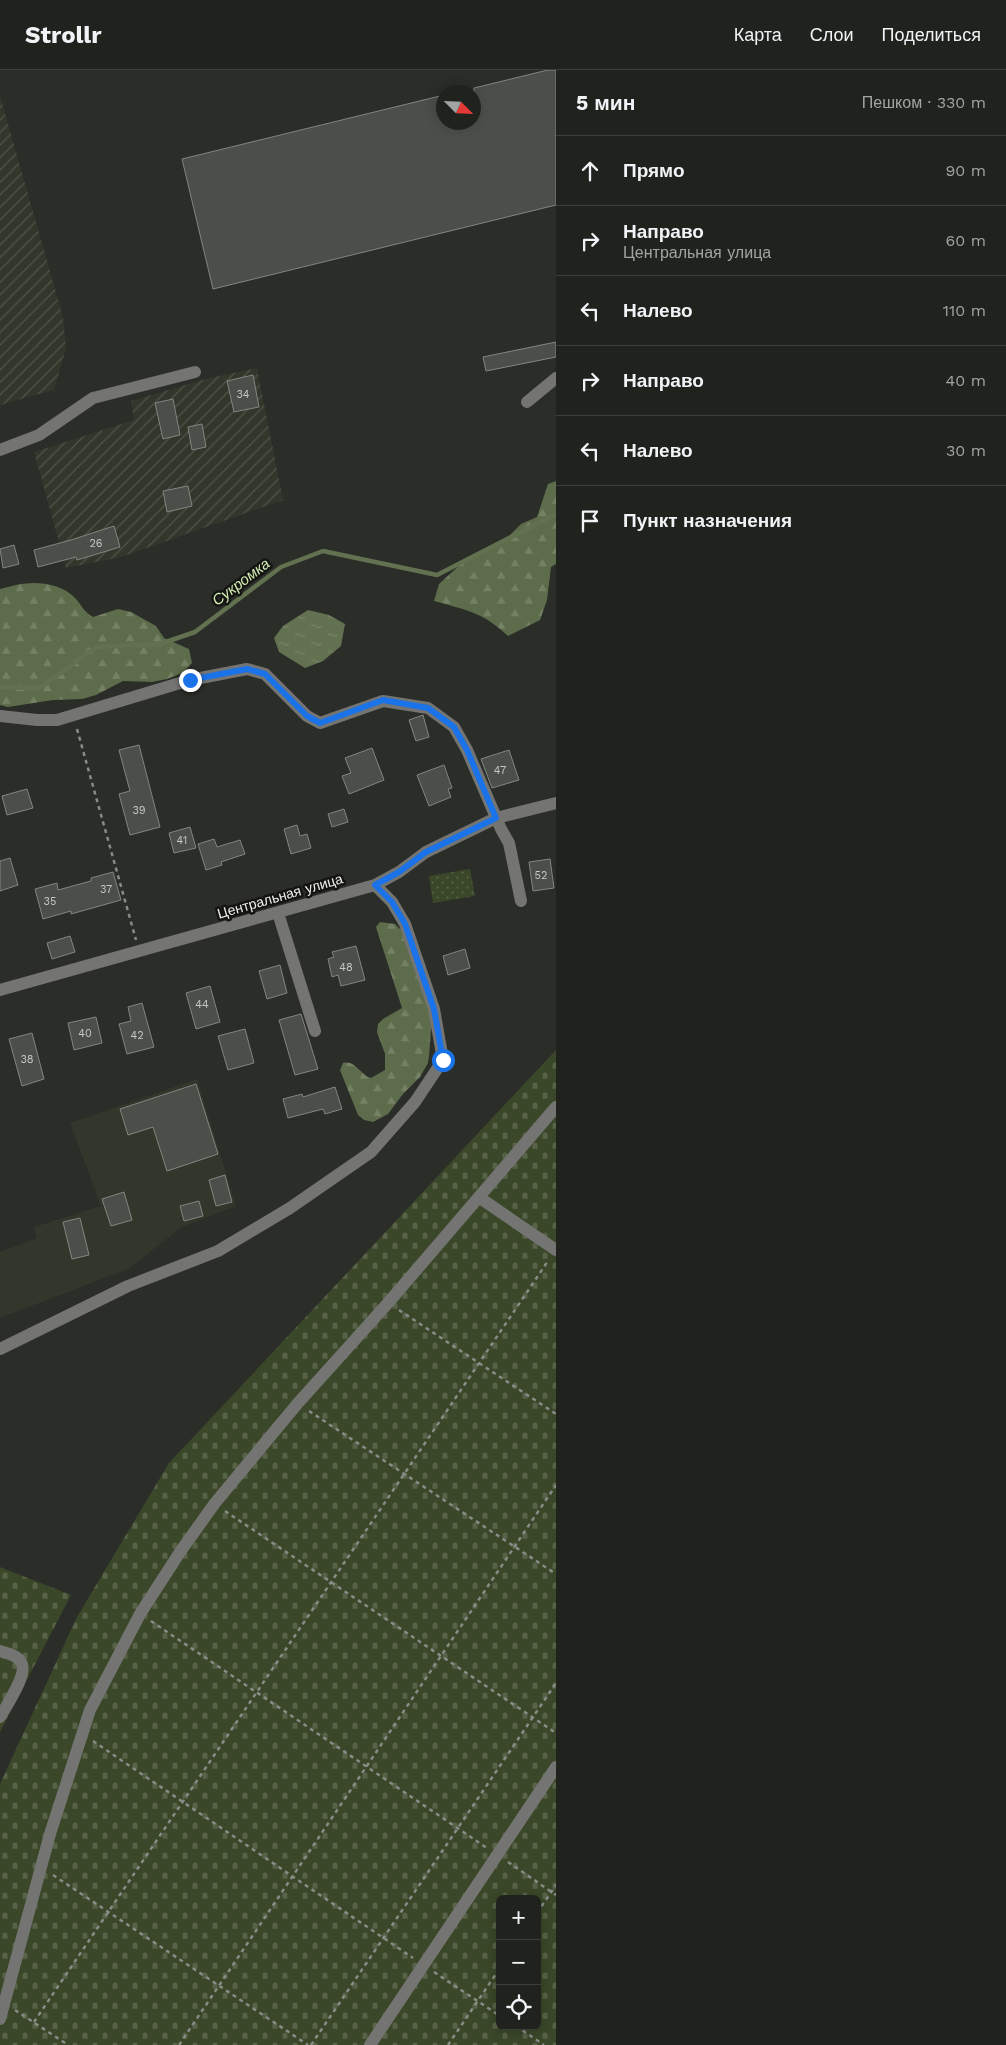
<!DOCTYPE html>
<html lang="ru">
<head>
<meta charset="utf-8">
<style>
	body { margin:0; font-family:"Work Sans",sans-serif; background:#2d2f2b; color:#f1f3f6 }
	.controls { position:absolute; right:15px; bottom:15px; display:grid; overflow:hidden; border-radius:8px; box-shadow:0 2px 12px #0003 }
	.controls button { width:45px; height:45px; display:grid; place-items:center; padding:0; border:0; border-bottom:1px solid #3d3f3c; background:#20221e; color:#f1f3f6; font:25px sans-serif }
	.compass { position:absolute; left:436px; top:15px; width:45px; height:45px; border-radius:50%; background:#20221e; box-shadow:0 2px 12px #0003; rotate:114deg }
	.stop { position:absolute; width:15px; height:15px; margin:-11px; border:4px solid #1a73e8; border-radius:50%; background:#fff }
	.stop.end { background:#1a73e8; border-color:#fff; box-shadow:0 1px 5px #0008 }
	.list { margin:0; padding:0; list-style:none }
	h2 { display:flex; justify-content:space-between; align-items:center; height:65px; margin:0; padding:0 20px; font-size:21px }
	h2 small { font-size:16px; font-weight:400; color:#a2a4a4 }
	.list li { display:grid; grid-template-columns:32px 1fr auto; gap:15px; align-items:center; box-sizing:border-box; height:70px; padding:0 20px; border-top:1px solid #3d3f3c }
	.list b { display:block; font-size:19px; white-space:nowrap }
	.list p { margin:0; font-size:16px; white-space:nowrap; color:#a2a4a4 }
	.list em { font-size:16px; font-style:normal; color:#a2a4a4 }
	.icon { flex:none; width:28px; height:28px; fill:none; stroke:currentColor; stroke-width:2; stroke-linecap:round; stroke-linejoin:round }
	.map { position:relative; flex:none; width:556px; height:1975px; overflow:hidden }
	header { display:flex; align-items:center; gap:30px; box-sizing:border-box; height:70px; padding:0 25px; background:#20221e; border-bottom:1px solid #3d3f3c }
	header strong { font-size:24px }
	nav { display:flex; gap:28px; margin-inline-start:auto; font-size:18px }
	main { display:flex }
	aside { flex:1; background:#20221e }
	.map>svg:first-child { display:block }
</style>
</head>
<body>
<header>
<strong>Strollr</strong>
<nav><a>Карта</a><a>Слои</a><a>Поделиться</a></nav>
</header>
<main>
<div class="map">
<svg width="556" height="1975" viewBox="0 0 556 1975">
	<defs>
		<pattern id="industrial-furrows" width="10" height="10" patternUnits="userSpaceOnUse" patternTransform="scale(1.25)"><rect width="10" height="10" fill="#32372c"/><path d="M-1 1l2-2M0 10L10 0M9 11l2-2" fill="none" stroke="#50544b"/></pattern>
		<pattern id="forest-firs" width="22" height="20" patternUnits="userSpaceOnUse" patternTransform="scale(1.25)"><rect width="22" height="20" fill="#5d6c4b"/><path d="M5 1l3.5 6h-7zM16 11l3.5 6h-7z" fill="#758165"/></pattern>
		<pattern id="cemetery-stones" width="16" height="16" patternUnits="userSpaceOnUse" patternTransform="scale(1.25)"><rect width="16" height="16" fill="#3a4728"/><path d="M2 7V4a2 2 0 0 1 4 0v3zM10 15v-3a2 2 0 0 1 4 0v3z" fill="#576248"/></pattern>
		<pattern id="park-dots" width="8" height="8" patternUnits="userSpaceOnUse" patternTransform="scale(1.25)"><rect width="8" height="8" fill="#3a4728"/><path d="M2 2h.1M6 6h.1" fill="none" stroke="#576248" stroke-width="1.8" stroke-linecap="round"/></pattern>
		<pattern id="water-ripples" width="26" height="14" patternUnits="userSpaceOnUse" patternTransform="scale(1.25)"><rect width="26" height="14" fill="#62714f"/><path d="M2 4q2-2 4 0t4 0M15 11q2-2 4 0t4 0" fill="none" stroke="#798669"/></pattern>
	</defs>
	<rect width="100%" height="100%" fill="#2a2d28"/>
	<path fill="#32372c" d="M197,1009L236,1136L182,1157L128,1199L0,1248V1182L37,1168L34,1157L101,1136L70,1053Z"/>
	<path fill="url(#industrial-furrows)" d="M0,26L63,247L66,278L54,320L0,335Z
		M257,298L283,430L121,487L66,498L34,382L134,350L131,331L209,308Z"/>
	<path fill="url(#forest-firs)" d="M556,411V494L551,497L547,530L540,550L508,566C483,542 466,540 434,531L439,514L464,491L508,467L521,454L537,447L548,414Z
		M34,513C48,513 64,517 74,527C83,536 81,539 93,547L118,539L131,542L156,556L164,568L189,579L192,593L182,603L167,609L152,612L123,611L96,625L82,629L53,630L8,637L0,635V519L20,514Z
		M380,852L395,854L401,860L432,947L429,986L428,993L420,1007L403,1024L388,1044L373,1052L364,1050L358,1045L340,1000L343,993C356,990 360,1005 371,1008L385,1000V984L377,962L378,954L383,949L402,938L376,857Z"/>
	<path fill="url(#cemetery-stones)" fill-rule="evenodd" d="M556,980V1975H0V1714L77,1547L169,1393ZM500,1829H537V1956H500Z
		M0,1497L71,1525L0,1662Z"/>
	<path fill="url(#park-dots)" d="M470,799L475,826L433,833L429,806Z"/>
	<path fill="url(#water-ripples)" d="M308,540L329,545L345,554L341,576L323,591L305,598L279,582L274,568L283,556Z"/>
	<g fill="none" stroke-linecap="round" stroke-linejoin="round">
		<path stroke="#62714f" stroke-width="4.5" d="M0,617L40,618L96,577L160,574L195,562L281,497L323,481L437,505L556,444"/>
	</g>
	<path fill="#4c4f49" stroke="#838680" d="M548,0H556V135L213,219L182,89L444,25V52H474V18Z
		M556,272V287L486,301L483,287Z
		M253,305L259,337L234,342L227,311Z
		M173,329L180,365L163,369L155,333Z
		M202,354L206,377L192,380L188,357Z
		M188,416L192,436L167,442L163,421Z
		M114,456L120,477L77,490L76,487L38,497L34,480L71,470Z
		M14,475L19,494L3,498L0,479Z
		M423,645L429,667L416,671L409,650Z
		M139,675L160,757L130,765L119,724L130,721L119,680Z
		M372,678L384,710L349,724L342,706L351,703L345,688Z
		M509,680L519,710L492,718L481,689Z
		M444,695L452,718L448,719L451,727L429,736L417,705Z
		M27,719L33,738L7,745L2,726Z
		M344,739L348,752L332,757L328,744Z
		M297,755L300,766L307,764L311,778L291,784L284,759Z
		M190,757L196,778L174,783L169,763Z
		M214,769L217,777L240,770L245,784L221,792L222,795L206,800L198,774Z
		M10,788L18,815L0,821V791Z
		M550,789L554,818L533,821L529,792Z
		M113,802L121,830L71,844V841L43,849L35,819L57,813L58,820L91,811V808Z
		M70,866L75,882L52,889L47,873Z
		M356,876L365,910L341,916L338,905L332,907L328,889L334,887L332,882Z
		M465,879L470,898L448,905L443,886Z
		M280,895L287,923L267,929L259,901Z
		M210,916L220,952L196,959L186,923Z
		M142,933L154,977L127,984L119,954L131,951L128,937Z
		M301,944L318,999L295,1005L279,950Z
		M96,947L102,973L74,980L68,953Z
		M245,959L254,993L228,1000L218,966Z
		M32,963L44,1009L22,1016L9,969Z
		M196,1014L218,1084L167,1101L153,1057L128,1065L120,1039Z
		M335,1017L342,1039L325,1044L323,1039L288,1048L283,1029L302,1024L303,1027Z
		M225,1105L232,1132L216,1136L209,1110Z
		M124,1122L132,1150L111,1156L102,1129Z
		M199,1131L203,1146L184,1151L180,1136Z
		M80,1148L89,1185L72,1189L63,1152Z"/>
	<g fill="none" stroke-linecap="round" stroke-linejoin="round">
		<path stroke="#898b87" stroke-width="2.5" stroke-dasharray="4 4" stroke-linecap="butt" d="M77,659L136,870
			M399,1240L556,1344
			M309,1341L556,1504
			M225,1441L556,1663
			M151,1551L487,1778
			M93,1671L413,1888
			M508,1792L556,1825
			M53,1805L308,1975
			M537,1843L556,1815
			M434,1902L500,1946
			M15,1940L68,1975
			M34,1952L548,1191
			M516,1956L544,1975
			M179,1975L556,1415
			M311,1975L556,1613
			M448,1975L500,1898"/>
		<path stroke="#747572" stroke-width="12" d="M527,332L556,308
			M0,380L39,365L93,328L195,302
			M0,646L37,650H57L190,610L247,599L265,604L307,646L320,653L383,631L428,638L454,657L467,680L501,759L509,773L521,831
			M278,843L315,961
			M0,920L375,815L399,802L426,782L496,748L556,733
			M480,1128L556,1180
			M0,1279L128,1216L218,1181L290,1138L371,1082L415,1032L443,990L434,939L405,854L392,832L375,815
			M0,1581C7,1583 17,1585 21,1592C29,1603 6,1636 0,1647
			M0,1949L50,1764L90,1640L140,1544L180,1482L215,1433L298,1333L388,1233L556,1037
			M370,1975L556,1697"/>
	</g>
	<g fill="none" stroke-linecap="round" stroke-linejoin="round">
		<path stroke="#1a73e8" stroke-width="6" d="M190,610L247,599L265,604L307,646L320,653L383,630L428,638L454,657L467,680L496,748L426,782L399,802L375,815L392,832L405,854L434,939L443,990"/>
	</g>
	<g text-anchor="middle" dominant-baseline="central" stroke-width="5" stroke-linejoin="round" paint-order="stroke">
		<g font-size="11" fill="#c6c8c4">
			<text x="243" y="324">34</text>
			<text x="96" y="473">26</text>
			<text x="500" y="700">47</text>
			<text x="139" y="740">39</text>
			<text x="182" y="770">41</text>
			<text x="541" y="805">52</text>
			<text x="106" y="819">37</text>
			<text x="50" y="831">35</text>
			<text x="346" y="897">48</text>
			<text x="202" y="934">44</text>
			<text x="85" y="963">40</text>
			<text x="137" y="965">42</text>
			<text x="27" y="989">38</text>
		</g>
		<g font-size="14" fill="#eff0ed" stroke="#141512">
			<text transform="translate(280 826) rotate(-16)">Центральная улица</text>
		</g>
		<g font-size="15" font-style="italic" fill="#d4efb3" stroke="#141512">
			<text transform="translate(241 512) rotate(-37)">Сукромка</text>
		</g>
	</g>
</svg>
<div class="controls">
<button>+</button>
<button>−</button>
<button><svg class="icon" aria-label="locate" viewBox="0 0 24 24"><circle cx="12" cy="12" r="6"/><path d="M12 2v4M12 18v4M2 12h4M18 12h4"/></svg></button>
</div>
<svg class="compass" viewBox="-18 -18 36 36"><path d="M0-13l5 13h-10z" fill="#e53935"/><path d="M0 13l5-13h-10z" fill="#a2a4a4"/></svg>
<div class="stop" style="left:443px;top:990px"></div>
<div class="stop end" style="left:190px;top:610px"></div>
</div>
<aside>
<h2>5 мин<small>Пешком · 330 m</small></h2>
<ul class="list">
<li><svg class="icon" aria-label="ahead" viewBox="0 0 24 24"><path d="M12 20V5M6 11l6-6 6 6"/></svg><div><b>Прямо</b></div><em>90 m</em></li>
<li><svg class="icon" aria-label="right" viewBox="0 0 24 24"><path d="M7 20v-9h11M14 6l5 5-5 5"/></svg><div><b>Направо</b><p>Центральная улица</p></div><em>60 m</em></li>
<li><svg class="icon" aria-label="left" viewBox="0 0 24 24"><path d="M17 20v-9H6M10 6l-5 5 5 5"/></svg><div><b>Налево</b></div><em>110 m</em></li>
<li><svg class="icon" aria-label="right" viewBox="0 0 24 24"><path d="M7 20v-9h11M14 6l5 5-5 5"/></svg><div><b>Направо</b></div><em>40 m</em></li>
<li><svg class="icon" aria-label="left" viewBox="0 0 24 24"><path d="M17 20v-9H6M10 6l-5 5 5 5"/></svg><div><b>Налево</b></div><em>30 m</em></li>
<li><svg class="icon" aria-label="arrive" viewBox="0 0 24 24"><path d="M6 21V4h12l-3 4 3 4H6"/></svg><div><b>Пункт назначения</b></div></li>
</ul>
</aside>
</main>
</body>
</html>
